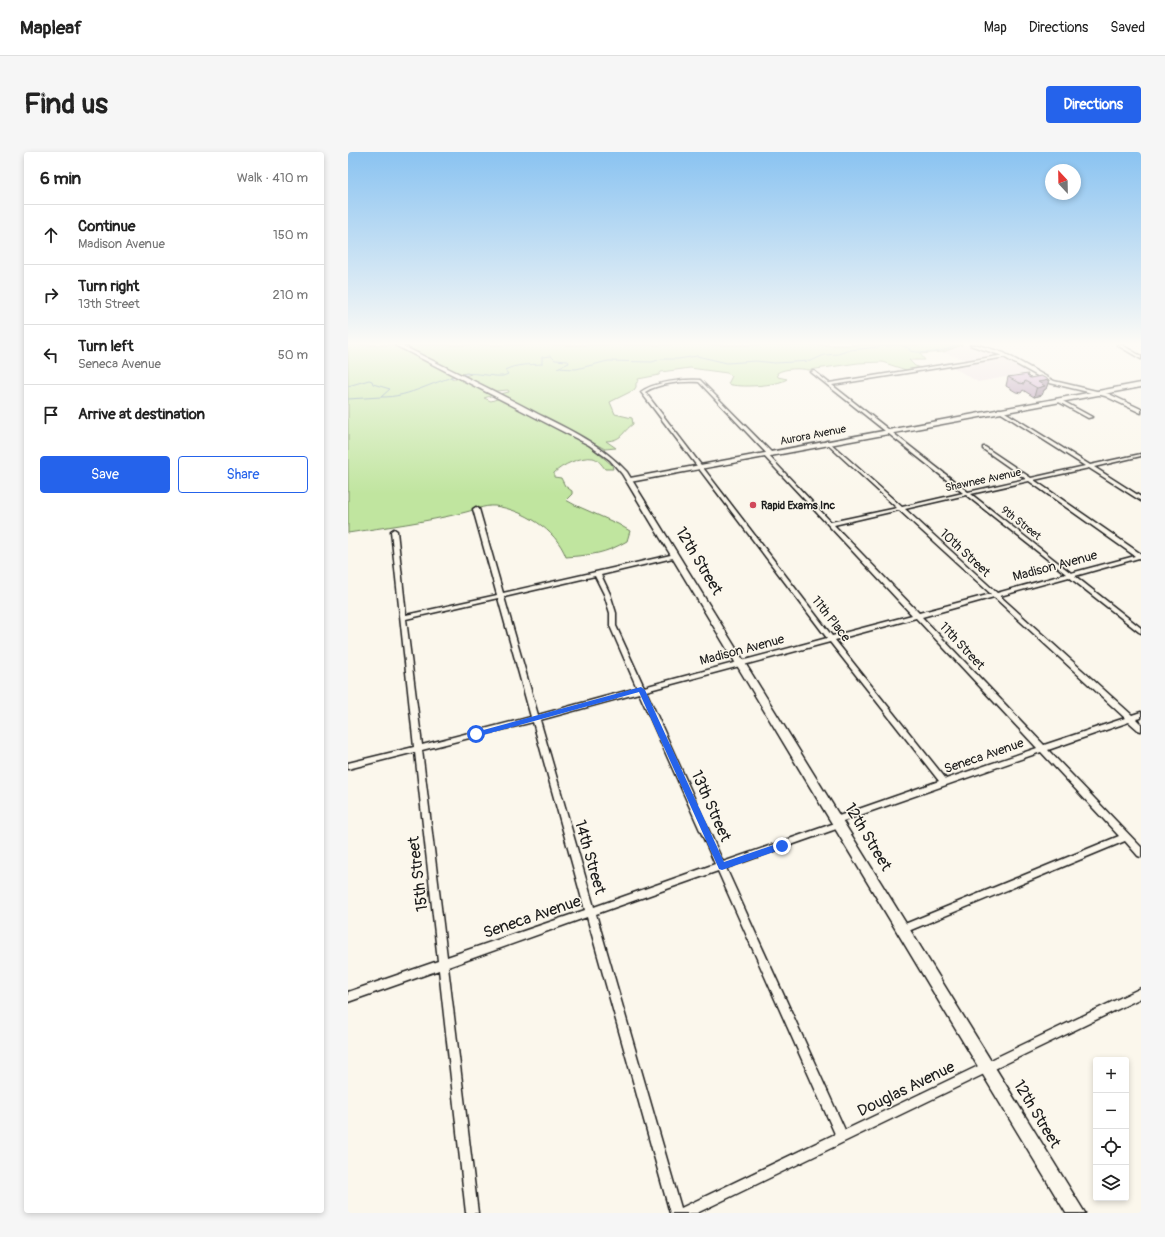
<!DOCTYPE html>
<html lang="en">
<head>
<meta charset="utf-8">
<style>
	body { margin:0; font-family:Pangolin,sans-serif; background:#f6f6f6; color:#222 }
	.controls { position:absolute; right:12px; bottom:12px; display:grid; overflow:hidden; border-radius:4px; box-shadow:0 2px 6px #0003 }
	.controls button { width:36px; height:36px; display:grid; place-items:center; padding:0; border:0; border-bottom:1px solid #e0e0e0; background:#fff; color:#222; font:20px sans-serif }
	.compass { position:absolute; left:697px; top:12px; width:36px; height:36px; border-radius:50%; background:#fff; box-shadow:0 2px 6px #0003; rotate:338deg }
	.stop { position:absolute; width:12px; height:12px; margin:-9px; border:3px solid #2563eb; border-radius:50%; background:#fff }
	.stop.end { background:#2563eb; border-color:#fff; box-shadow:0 1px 4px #0008 }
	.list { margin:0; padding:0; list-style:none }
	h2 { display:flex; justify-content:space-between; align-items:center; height:52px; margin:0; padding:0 16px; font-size:17px }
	h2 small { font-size:13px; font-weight:400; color:#767676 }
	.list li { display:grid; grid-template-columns:26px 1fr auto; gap:12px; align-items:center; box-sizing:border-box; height:60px; padding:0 16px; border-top:1px solid #e0e0e0 }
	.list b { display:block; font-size:15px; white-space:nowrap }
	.list p { margin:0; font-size:13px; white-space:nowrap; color:#767676 }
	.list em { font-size:13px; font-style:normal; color:#767676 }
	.actions { display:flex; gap:8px; padding:12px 16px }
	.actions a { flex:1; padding:9px 0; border:1px solid #2563eb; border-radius:4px; text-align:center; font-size:14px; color:#2563eb }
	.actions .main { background:#2563eb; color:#fff }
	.icon { flex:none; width:22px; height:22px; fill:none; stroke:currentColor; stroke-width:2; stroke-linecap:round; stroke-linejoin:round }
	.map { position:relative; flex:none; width:793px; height:1061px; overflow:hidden; border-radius:4px }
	header { display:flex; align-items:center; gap:24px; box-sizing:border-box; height:56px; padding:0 20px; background:#fff; border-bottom:1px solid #e0e0e0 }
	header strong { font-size:19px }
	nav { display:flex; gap:22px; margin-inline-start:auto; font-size:14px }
	.intro { display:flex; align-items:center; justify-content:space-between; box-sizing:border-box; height:96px; padding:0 24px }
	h1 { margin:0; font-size:28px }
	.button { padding:10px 18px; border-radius:4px; background:#2563eb; color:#fff; font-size:14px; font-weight:700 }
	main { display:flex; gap:24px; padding:0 24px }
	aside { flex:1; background:#fff; border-radius:4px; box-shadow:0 2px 6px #0003 }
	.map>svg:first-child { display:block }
</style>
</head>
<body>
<header>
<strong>Mapleaf</strong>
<nav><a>Map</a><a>Directions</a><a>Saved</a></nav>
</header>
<div class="intro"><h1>Find us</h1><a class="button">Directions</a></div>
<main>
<aside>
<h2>6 min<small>Walk · 410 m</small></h2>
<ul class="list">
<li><svg class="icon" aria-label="ahead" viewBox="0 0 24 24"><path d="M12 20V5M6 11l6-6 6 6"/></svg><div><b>Continue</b><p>Madison Avenue</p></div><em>150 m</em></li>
<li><svg class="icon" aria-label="right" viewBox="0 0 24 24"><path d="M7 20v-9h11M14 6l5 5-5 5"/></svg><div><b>Turn right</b><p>13th Street</p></div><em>210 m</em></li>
<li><svg class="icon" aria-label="left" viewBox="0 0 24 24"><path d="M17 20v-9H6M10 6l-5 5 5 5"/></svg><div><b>Turn left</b><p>Seneca Avenue</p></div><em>50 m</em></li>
<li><svg class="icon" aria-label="arrive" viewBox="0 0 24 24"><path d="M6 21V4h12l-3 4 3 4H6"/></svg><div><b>Arrive at destination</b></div></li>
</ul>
<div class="actions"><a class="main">Save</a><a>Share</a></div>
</aside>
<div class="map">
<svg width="793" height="1061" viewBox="0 0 793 1061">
	<rect width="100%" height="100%" fill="#fbf7ec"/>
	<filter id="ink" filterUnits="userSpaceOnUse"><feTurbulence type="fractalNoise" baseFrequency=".025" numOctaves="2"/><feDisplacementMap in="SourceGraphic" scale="8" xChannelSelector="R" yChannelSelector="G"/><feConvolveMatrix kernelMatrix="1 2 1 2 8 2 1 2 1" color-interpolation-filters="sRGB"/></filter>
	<g filter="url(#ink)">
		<path fill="#eddfe3" d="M608,193H624L644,198L685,220L630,230L601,213L621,209L591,199Z"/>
		<path fill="#c0e59f" stroke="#6e805e" d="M0,193H45L107,223L102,225L106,227L112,226L146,243L136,246L143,249L152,246L243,295L264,313L265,317H257C254,313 250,307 245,306C233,304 214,313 206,321V325L213,326L217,334L224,339V342L218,348L227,353L270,372L282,379L279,389C257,402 243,403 218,405C208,377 175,358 147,354C136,353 124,359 114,361C77,370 38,375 0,381Z
			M64,193H614L595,200L572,202L577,208H561L567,214L574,216L558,218L534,210L510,211L461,218C452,216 437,216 429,221L430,225L439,227C429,234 391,236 380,232L384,224L379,221L342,216L313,220L311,223L290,227L291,229L288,231V235L286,238L262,250L267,262L284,266L285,272C273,281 275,288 258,289L268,296L257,297L152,242L161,240L160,238L148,239L117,224L123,222L119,221L112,222L59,195Z"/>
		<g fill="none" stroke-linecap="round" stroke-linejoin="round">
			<path stroke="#6a8da4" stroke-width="1" d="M551,193L561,196L562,199C578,202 594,201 608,193
				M0,234L21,228L24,229L25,232L42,237L33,245L0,247
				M33,245C62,246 88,227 117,222C130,220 142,225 155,224L160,222L157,218C168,212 181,213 194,212V205L203,204L207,208L220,209L221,211L209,216L228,217L260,209L304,210L313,207H330L349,204L379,211L408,209L427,211L463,209L476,203L490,202L502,198L549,193"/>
			<g stroke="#1c1c1c" stroke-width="3">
				<path id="minor" d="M50,193H61L51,195L49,194Z
					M769,193H774L793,204V207Z
					M657,203H658V205L484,233L620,340L678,327L635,297V295H637L683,326L737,314L650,259V257H652L742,313L793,302V304L746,315L793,345V349L741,316L686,328L793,402V407L791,406L727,424L793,476V481L791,480L721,425L652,444L784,563L793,560V566L788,567L793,572V579L790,578L781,570L700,598L793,695V705L790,704L777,689L558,780L555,781L552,780L550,777L552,774L771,684L693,600L492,670L495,673L494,675L378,716L497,978L793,836V846L349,1061H322L239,765L100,815L130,1061H118L91,818L0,850V840L90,809L67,600L0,617V611L66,595L43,379L46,377L49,379L58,463L149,443L125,357L128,355L131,357L155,441L327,402L329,403V405L253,423L262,442L268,461V474L296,535L479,486L293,240C305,230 336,227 352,228L424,301V303H420L351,230C335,229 311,231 297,240L484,484L564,463L415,303L419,302L483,370L549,356L478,291V289H480L554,355L615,341L463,220L466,219L481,231ZM681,329L787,404L723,421L623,342ZM618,343L718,422L649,441L557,357ZM551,358L643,442L571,461L486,373ZM247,424L256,442L262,461V474L289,536L190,563L156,445ZM646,445L777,566L696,593L574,465ZM150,446L183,565L74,593L58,467ZM568,466L689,596L598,627L487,488ZM482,490L591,629L485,666L484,668L487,671L375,710L298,539ZM291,541L367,712L246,755L192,568ZM185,570L237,758L99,805L74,598ZM370,719L487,982L333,1056L248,762Z
					M709,247H711L744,265L740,266L709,249Z"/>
			</g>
			<g stroke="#1c1c1c" stroke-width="3">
				<path id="tertiary" d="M793,231V235L282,330L279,328L282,326Z"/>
			</g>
			<g stroke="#1c1c1c" stroke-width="3">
				<path id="secondary" d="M47,193H53C99,216 145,238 190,262C222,278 254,293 279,320L737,1061H718L274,322L262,308L241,293Z
					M622,193H630L656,201L706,229L761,242L793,257V261L757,244L702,231L652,203Z"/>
			</g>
			<use href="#minor" fill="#fbf7ec" fill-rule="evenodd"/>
			<use href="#tertiary" fill="#fbf7ec" fill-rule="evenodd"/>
			<use href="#secondary" fill="#fbf7ec" fill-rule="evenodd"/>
		</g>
		<path fill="#b090b2" stroke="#1c1c1c" d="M680,224L682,226L701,228L698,237L696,238L694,243L686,245L675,238L673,241L668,240L658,234L660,225Z"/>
		<path fill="#907591" stroke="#1c1c1c" d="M701,228L698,237L696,238L694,243L686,245L690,230Z"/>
		<path fill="#cda7cf" stroke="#1c1c1c" d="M680,222L679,224L682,226L693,224L701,228L690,230L697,234L689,236L677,229L676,232L671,231L660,225Z"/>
	</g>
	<linearGradient id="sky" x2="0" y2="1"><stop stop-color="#8ac3f1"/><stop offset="0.56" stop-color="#fdfbf6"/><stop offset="1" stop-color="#fdfbf6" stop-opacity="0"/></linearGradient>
	<rect width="793" height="342" fill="url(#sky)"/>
	<path fill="#2563eb" d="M293,535L297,538L376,710L434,690L437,691V696L374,718L371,717L291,540L128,585L125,582L128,580Z"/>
	<circle fill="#d1495b" stroke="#fbf7ec" stroke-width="1.5" cx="405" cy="353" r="4"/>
	<g text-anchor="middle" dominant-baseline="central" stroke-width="3" stroke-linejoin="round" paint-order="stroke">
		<g font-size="11" fill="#1c1c1c" stroke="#fbf7ec">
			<text transform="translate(465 283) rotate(-11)">Aurora Avenue</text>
			<text transform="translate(635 328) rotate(-12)">Shawnee Avenue</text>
			<text transform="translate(673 371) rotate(38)">9th Street</text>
		</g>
		<g font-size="11" font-weight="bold" fill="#1c1c1c" stroke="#fbf7ec" text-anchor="start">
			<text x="413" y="353">Rapid Exams Inc</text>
		</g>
		<g font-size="13" fill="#1c1c1c" stroke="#fbf7ec">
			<text transform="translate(617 401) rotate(43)">10th Street</text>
			<text transform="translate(707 414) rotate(-15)">Madison Avenue</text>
			<text transform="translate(483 467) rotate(52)">11th Place</text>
			<text transform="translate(614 494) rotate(47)">11th Street</text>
			<text transform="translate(394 498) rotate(-15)">Madison Avenue</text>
			<text transform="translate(636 604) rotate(-19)">Seneca Avenue</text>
		</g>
		<g font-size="16" fill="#1c1c1c" stroke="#fbf7ec">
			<text transform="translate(351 409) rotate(59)">12th Street</text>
			<text transform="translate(363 654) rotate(66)">13th Street</text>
			<text transform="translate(520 685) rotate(59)">12th Street</text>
			<text transform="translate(242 705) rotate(74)">14th Street</text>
			<text transform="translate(70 722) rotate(-97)">15th Street</text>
			<text transform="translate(184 765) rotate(-19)">Seneca Avenue</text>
			<text transform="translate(558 937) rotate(-26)">Douglas Avenue</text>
			<text transform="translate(689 962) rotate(59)">12th Street</text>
		</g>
	</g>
</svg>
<div class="controls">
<button>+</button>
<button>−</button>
<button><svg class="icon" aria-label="locate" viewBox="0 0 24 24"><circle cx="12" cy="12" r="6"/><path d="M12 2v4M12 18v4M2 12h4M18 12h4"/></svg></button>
<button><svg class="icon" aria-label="layers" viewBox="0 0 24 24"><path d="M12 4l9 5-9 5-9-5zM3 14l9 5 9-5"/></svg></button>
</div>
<svg class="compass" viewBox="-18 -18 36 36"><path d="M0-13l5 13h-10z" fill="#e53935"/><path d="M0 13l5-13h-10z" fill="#767676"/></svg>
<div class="stop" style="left:128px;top:582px"></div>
<div class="stop end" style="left:434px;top:694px"></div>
</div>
</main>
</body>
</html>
